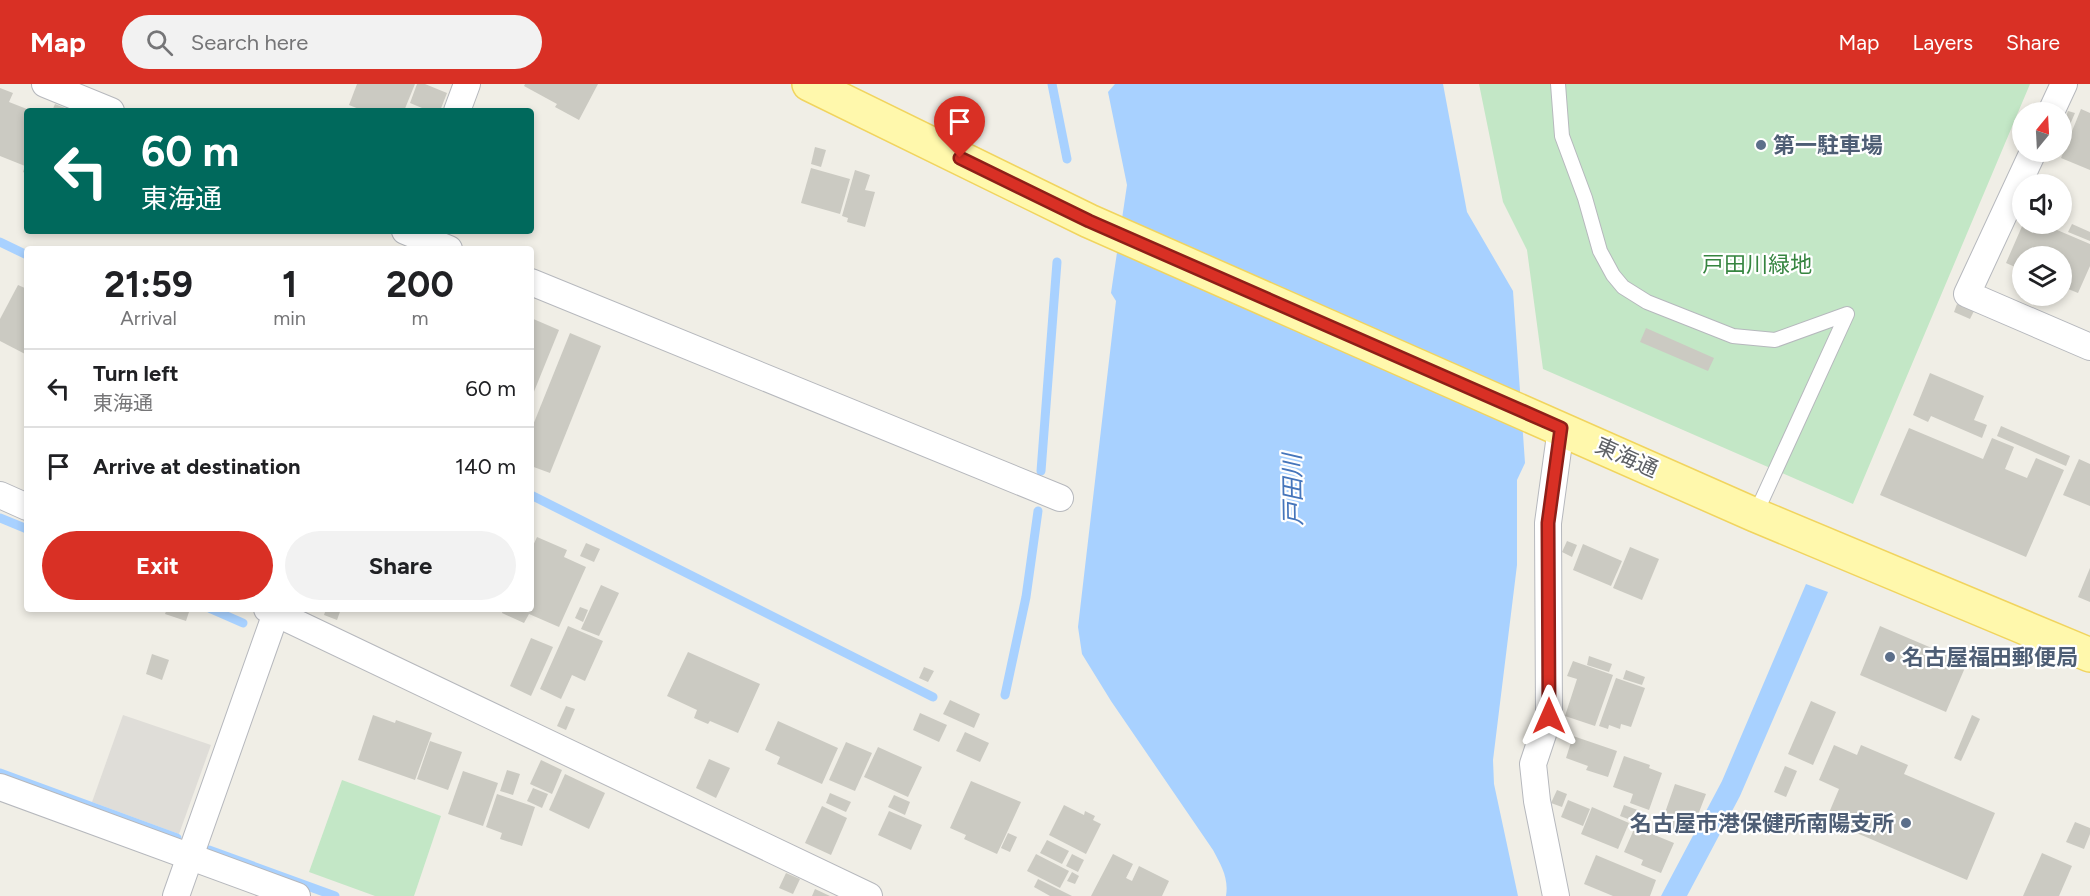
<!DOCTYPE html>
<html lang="en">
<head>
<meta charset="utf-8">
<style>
	body { margin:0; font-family:Figtree,"Noto Sans JP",sans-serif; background:#f2f2f2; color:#202124; height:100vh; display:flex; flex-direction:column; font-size:22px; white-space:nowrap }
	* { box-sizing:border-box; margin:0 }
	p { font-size:20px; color:#757577 }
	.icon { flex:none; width:33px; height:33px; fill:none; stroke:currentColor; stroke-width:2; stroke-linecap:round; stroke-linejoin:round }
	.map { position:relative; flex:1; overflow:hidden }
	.side { position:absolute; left:24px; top:162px; width:510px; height:366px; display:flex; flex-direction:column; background:#fff; border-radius:6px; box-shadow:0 3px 9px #0003 }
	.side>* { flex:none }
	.banner { position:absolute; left:24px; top:24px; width:510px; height:126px; border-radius:6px; box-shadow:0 3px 9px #0003; background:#00695c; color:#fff; overflow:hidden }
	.needle { width:39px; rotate:18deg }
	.buttons { position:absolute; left:2012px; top:18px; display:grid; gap:12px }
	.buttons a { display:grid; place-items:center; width:60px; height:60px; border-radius:50%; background:#fff; box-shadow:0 3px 9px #0003; font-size:30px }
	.pin { position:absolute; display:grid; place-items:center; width:51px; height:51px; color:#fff; margin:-62px -26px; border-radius:50% 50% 50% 0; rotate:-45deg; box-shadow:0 0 6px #0007 }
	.pin .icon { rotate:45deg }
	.me { position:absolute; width:66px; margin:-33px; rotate:0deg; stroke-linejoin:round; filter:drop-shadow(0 0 4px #0008) }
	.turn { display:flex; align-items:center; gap:21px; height:126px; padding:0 18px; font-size:27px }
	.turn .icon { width:78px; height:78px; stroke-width:2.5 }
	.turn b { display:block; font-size:42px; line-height:51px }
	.eta { display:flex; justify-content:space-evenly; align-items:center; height:102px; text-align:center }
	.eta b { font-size:36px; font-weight:700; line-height:42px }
	.action { display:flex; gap:12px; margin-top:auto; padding:12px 18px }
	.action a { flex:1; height:69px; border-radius:36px; background:#d93025; color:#fff; font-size:24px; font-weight:700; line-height:69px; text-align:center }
	.action a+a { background:#f2f2f2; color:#202124 }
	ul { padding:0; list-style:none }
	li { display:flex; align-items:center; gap:18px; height:78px; padding:0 18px; border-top:2px solid #e0e0e0 }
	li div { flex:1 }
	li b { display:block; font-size:22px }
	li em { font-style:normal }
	header { display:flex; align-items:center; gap:36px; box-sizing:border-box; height:84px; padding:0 30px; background:#d93025; color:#fff }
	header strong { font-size:28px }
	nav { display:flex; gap:33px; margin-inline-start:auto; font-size:21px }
	.search { width:420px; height:54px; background:#f2f2f2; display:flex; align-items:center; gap:15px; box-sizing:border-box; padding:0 21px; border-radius:33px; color:#757577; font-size:22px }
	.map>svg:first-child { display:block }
</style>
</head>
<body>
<header>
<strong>Map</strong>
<div class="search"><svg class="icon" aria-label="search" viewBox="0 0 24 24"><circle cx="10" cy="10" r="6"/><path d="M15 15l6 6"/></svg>Search here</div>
<nav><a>Map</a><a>Layers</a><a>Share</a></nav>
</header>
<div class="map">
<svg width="2090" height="812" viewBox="0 0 2090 812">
	<rect width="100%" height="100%" fill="#f0eee6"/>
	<path fill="#dfddd8" d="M 123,631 L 211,661 L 179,750 L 92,718 Z"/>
	<g fill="#c3e7c6">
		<path d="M 1479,0 L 2030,0 L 1853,420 L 1543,285 L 1527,166 L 1503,118 Z"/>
		<path d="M 342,696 L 441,732 L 414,812 L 375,812 L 309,788 Z"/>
	</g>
	<g fill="#a8d1ff">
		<path d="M 1115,0 L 1443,0 L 1467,128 L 1513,207 L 1525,379 L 1517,396 L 1517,481 L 1493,676 L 1494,700 L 1518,812 L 1226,812 C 1229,794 1221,781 1213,766 L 1111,617 L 1082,570 L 1078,543 L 1116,217 L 1111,209 L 1127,101 L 1108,8 Z"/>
		<path d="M 1806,500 L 1828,508 L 1740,712 L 1687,812 L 1661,812 L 1722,697 Z"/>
	</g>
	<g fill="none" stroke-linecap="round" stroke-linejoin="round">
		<g stroke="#a8d1ff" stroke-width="9">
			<path d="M 1052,0 L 1067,75"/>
			<path d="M 0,158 L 27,171"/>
			<path d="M 1041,387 L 1057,178"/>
			<path d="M 531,411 L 933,613"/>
			<path d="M 0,434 L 27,445"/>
			<path d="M 211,525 L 243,539"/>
			<path d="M 1005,611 L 1026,513 L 1038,427"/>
			<path d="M 0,689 L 177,754"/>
			<path d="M 209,766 L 335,812"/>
		</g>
	</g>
	<g fill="#cbcac2">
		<path d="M 357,0 L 415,0 L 404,27 L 364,27 L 349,21 Z"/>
		<path d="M 417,0 L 425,0 L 447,9 L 440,27 L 421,27 L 422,24 L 410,19 Z"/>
		<path d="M 525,0 L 598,0 L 579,36 L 555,23 L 557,20 L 524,2 Z"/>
		<path d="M 0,4 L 13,9 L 9,18 L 32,27 L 27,27 L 27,90 L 23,88 L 25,82 L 0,72 Z"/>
		<path d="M 55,20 L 73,27 L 52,27 Z"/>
		<path d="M 2081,25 L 2090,29 L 2090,86 L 2061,74 Z"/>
		<path d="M 2068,27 L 2075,29 L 2061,61 L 2061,44 Z"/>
		<path d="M 815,63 L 826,66 L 821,83 L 811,80 Z"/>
		<path d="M 811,84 L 850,95 L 840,130 L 801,119 Z"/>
		<path d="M 855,86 L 870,91 L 865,106 L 875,108 L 865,143 L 847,138 L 848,134 L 842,132 Z"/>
		<path d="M 2023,140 L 2043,140 L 2090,160 L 2090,182 L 2078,209 L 2061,202 L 2061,172 L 2022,172 L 2022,186 L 2006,179 Z"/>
		<path d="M 2072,140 L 2090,148 L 2090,157 L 2068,148 Z"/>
		<path d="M 18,201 L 27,205 L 27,271 L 0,257 L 0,235 Z"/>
		<path d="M 1957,220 L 1974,227 L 1970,235 L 1954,228 Z"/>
		<path d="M 531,234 L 559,246 L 531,315 Z"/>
		<path d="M 1646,244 L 1714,274 L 1708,287 L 1640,258 Z"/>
		<path d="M 570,249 L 601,262 L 550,389 L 531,382 L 531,346 Z"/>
		<path d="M 1930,289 L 1984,312 L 1974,336 L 1987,341 L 1982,354 L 1931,332 L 1928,338 L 1913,331 Z"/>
		<path d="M 2001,342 L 2070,372 L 2066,382 L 1997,352 Z"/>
		<path d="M 1909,344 L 1983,375 L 1992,354 L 2014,363 L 2005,385 L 2027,394 L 2036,374 L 2064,386 L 2026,473 L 1880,411 Z"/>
		<path d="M 2079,375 L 2090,380 L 2090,422 L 2063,411 Z"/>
		<path d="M 537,453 L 567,466 L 564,473 L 586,483 L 559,543 L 529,530 L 524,539 L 502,529 L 503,525 L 531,525 L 531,466 Z"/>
		<path d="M 1567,457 L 1577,461 L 1572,473 L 1562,468 Z"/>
		<path d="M 586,459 L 600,465 L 594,478 L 580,472 Z"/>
		<path d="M 1583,460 L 1622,477 L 1611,502 L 1573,486 Z"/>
		<path d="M 1630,463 L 1659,475 L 1642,516 L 1613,504 Z"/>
		<path d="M 2090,484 L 2090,518 L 2078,513 Z"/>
		<path d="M 601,501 L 619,509 L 599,552 L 581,545 Z"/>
		<path d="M 580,523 L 588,526 L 583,538 L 575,534 Z"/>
		<path d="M 167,525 L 190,525 L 186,537 L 165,530 Z"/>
		<path d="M 326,525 L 341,525 L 337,536 L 324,531 Z"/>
		<path d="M 568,542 L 603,557 L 585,597 L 572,591 L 561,615 L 540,605 Z"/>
		<path d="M 1880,542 L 1967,579 L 1946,628 L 1860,591 Z"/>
		<path d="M 531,554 L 553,563 L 531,612 L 510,602 Z"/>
		<path d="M 688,568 L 760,600 L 738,649 L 710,637 L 708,640 L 694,634 L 697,626 L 667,612 Z"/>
		<path d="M 152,570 L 169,576 L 162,596 L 146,590 Z"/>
		<path d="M 1589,572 L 1612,580 L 1609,588 L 1587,581 Z"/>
		<path d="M 1573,577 L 1613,591 L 1595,642 L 1565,632 L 1577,595 L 1567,592 Z"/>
		<path d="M 924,583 L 934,587 L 928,598 L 919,594 Z"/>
		<path d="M 1626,586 L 1645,593 L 1642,601 L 1623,595 Z"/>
		<path d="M 1616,594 L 1645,604 L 1631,643 L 1621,640 L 1620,645 L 1609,641 L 1608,645 L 1599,642 Z"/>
		<path d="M 950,616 L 980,630 L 974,644 L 943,630 Z"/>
		<path d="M 1811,617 L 1836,628 L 1813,681 L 1788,670 Z"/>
		<path d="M 566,622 L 575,625 L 566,646 L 557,642 Z"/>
		<path d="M 920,629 L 947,641 L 939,658 L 913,646 Z"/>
		<path d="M 373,631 L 395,639 L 396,636 L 432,649 L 415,696 L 358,676 Z"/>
		<path d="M 1972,631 L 1980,635 L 1961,677 L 1954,674 Z"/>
		<path d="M 778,637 L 838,664 L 822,700 L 777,680 L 780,673 L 765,666 Z"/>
		<path d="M 965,648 L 989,659 L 980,678 L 956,667 Z"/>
		<path d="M 1573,652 L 1617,667 L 1608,693 L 1586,686 L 1588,682 L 1566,674 Z"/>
		<path d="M 430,657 L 462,668 L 448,706 L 417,695 Z"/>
		<path d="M 846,658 L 872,669 L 855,707 L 829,696 Z"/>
		<path d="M 1834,661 L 1857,671 L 1861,661 L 1908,681 L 1904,690 L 1995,729 L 1967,796 L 1826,736 L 1839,705 L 1819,696 Z"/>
		<path d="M 878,663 L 922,683 L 908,713 L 864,693 Z"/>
		<path d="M 1624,672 L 1650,681 L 1649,684 L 1662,689 L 1649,726 L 1630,719 L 1633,710 L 1613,703 Z"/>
		<path d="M 709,675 L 730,684 L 716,714 L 696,704 Z"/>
		<path d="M 541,676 L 562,686 L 552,710 L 530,700 Z"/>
		<path d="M 1785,682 L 1797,687 L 1786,713 L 1774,708 Z"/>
		<path d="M 507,686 L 520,690 L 513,711 L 500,707 Z"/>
		<path d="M 463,687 L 498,699 L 483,742 L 448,730 Z"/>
		<path d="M 565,690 L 605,709 L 589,745 L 549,726 Z"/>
		<path d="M 971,697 L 1021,718 L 997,770 L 964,755 L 966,751 L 950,744 Z"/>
		<path d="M 1675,700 L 1706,710 L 1696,736 L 1690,734 L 1684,751 L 1660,743 Z"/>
		<path d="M 533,704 L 548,710 L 542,724 L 527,717 Z"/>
		<path d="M 1557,706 L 1567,710 L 1562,723 L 1551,719 Z"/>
		<path d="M 830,709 L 851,718 L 846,728 L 826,719 Z"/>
		<path d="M 497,710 L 535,723 L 522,762 L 500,755 L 502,749 L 486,743 Z"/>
		<path d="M 894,711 L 910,718 L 905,731 L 888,723 Z"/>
		<path d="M 1568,716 L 1590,725 L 1583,742 L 1561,733 Z"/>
		<path d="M 1064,721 L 1084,731 L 1085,727 L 1095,732 L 1093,736 L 1101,740 L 1086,770 L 1049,751 Z"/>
		<path d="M 1624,721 L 1643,728 L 1639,739 L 1620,732 Z"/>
		<path d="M 822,722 L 847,734 L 831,771 L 805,759 Z"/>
		<path d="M 1592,723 L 1629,739 L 1618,765 L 1581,750 Z"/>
		<path d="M 889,727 L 922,741 L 911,766 L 878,751 Z"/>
		<path d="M 2075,738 L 2090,744 L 2090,750 L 2084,765 L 2066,758 Z"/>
		<path d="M 1635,743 L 1674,759 L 1661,789 L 1641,781 L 1643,776 L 1624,768 Z"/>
		<path d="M 1008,749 L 1017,753 L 1010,768 L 1001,764 Z"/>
		<path d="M 1047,756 L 1069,767 L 1062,780 L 1040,769 Z"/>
		<path d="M 2042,769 L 2072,782 L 2059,812 L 2023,812 Z"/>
		<path d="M 1036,770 L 1069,787 L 1060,804 L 1027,787 Z"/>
		<path d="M 1072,770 L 1084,776 L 1078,788 L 1066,782 Z"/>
		<path d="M 1113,770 L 1133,780 L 1126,794 L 1132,797 L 1139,782 L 1169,797 L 1162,812 L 1091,812 Z"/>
		<path d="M 1596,771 L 1656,796 L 1650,812 L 1613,812 L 1584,800 Z"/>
		<path d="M 1072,788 L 1079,792 L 1075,800 L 1067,797 Z"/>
		<path d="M 786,789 L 800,795 L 793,810 L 779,804 Z"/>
		<path d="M 1038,795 L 1072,812 L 1050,812 L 1034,803 Z"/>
		<path d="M 815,805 L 830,812 L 812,812 Z"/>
	</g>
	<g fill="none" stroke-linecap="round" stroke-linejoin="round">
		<g stroke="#b6b8bd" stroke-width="16">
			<path id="service" d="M 1558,0 L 1562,52 L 1585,114 L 1600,167 L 1613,191 L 1623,203 L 1647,218 L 1733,252 L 1775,256 L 1847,230 L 1755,431"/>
		</g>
		<g stroke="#b6b8bd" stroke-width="28">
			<g id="minor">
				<path d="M 45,0 L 111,27"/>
				<path d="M 457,27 L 467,0"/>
				<path d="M 2051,28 L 2064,0"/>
				<path d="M 2033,68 L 1967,210 L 2090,263"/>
				<path d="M 405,147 L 449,165"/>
				<path d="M 531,198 L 1060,414"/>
				<path d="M 0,411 L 27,423"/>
				<path d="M 267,525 L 869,812"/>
				<path d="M 0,703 L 297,812"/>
				<path d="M 176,812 L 276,529"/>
				<path d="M 1556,812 L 1537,717 L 1533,680 L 1549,632 L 1548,439 L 1561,344"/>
			</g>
		</g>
		<g stroke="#f1d45e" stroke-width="36">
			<path id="primary" d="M 809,0 L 1089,137 L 1755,431 L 2090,571"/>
		</g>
		<use href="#service" stroke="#fff" stroke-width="14"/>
		<use href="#minor" stroke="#fff" stroke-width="26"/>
		<use href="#primary" stroke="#fff8ac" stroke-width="33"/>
	</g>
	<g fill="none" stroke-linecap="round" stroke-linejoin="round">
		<g stroke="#8d1f18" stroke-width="15">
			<path id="route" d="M 960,74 L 1089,137 L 1561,344 L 1548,439 L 1549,632"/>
		</g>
		<use href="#route" stroke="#d93025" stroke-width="10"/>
	</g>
	<g fill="#5c6f8a" stroke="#fff" stroke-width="2">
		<circle cx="1761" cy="61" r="6"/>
		<circle cx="1890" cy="573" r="6"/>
		<circle cx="1906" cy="739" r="6"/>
	</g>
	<g text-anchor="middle" stroke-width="4.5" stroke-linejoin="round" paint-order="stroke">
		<g font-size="22" font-weight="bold" fill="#4e5e75" stroke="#fff" text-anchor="start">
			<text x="1773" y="69">第一駐車場</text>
			<text x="1902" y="581">名古屋福田郵便局</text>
			<text x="1894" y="747" text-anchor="end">名古屋市港保健所南陽支所</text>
		</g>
		<g font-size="22" fill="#368540" stroke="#fff">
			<text x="1757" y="188">戸田川緑地</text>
		</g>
		<g font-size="22" fill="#5e6166" stroke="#fff">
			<text transform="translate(1627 373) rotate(24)" y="8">東海通</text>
		</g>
		<g font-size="24" font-style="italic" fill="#4575bb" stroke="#fff">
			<text transform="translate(1293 406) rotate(-91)" y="8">戸田川</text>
		</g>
	</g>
</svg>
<div class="buttons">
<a><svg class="needle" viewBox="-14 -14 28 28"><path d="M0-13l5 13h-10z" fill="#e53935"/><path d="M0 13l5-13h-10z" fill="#757577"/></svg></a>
<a><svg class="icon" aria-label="sound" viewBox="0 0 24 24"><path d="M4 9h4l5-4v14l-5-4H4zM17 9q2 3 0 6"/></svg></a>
<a><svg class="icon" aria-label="layers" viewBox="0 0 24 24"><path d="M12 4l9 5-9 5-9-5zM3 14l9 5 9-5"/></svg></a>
</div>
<div class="pin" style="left:960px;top:74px;background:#d93025"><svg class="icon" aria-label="arrive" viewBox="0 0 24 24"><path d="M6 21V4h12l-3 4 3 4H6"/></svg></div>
<svg class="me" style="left:1549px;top:632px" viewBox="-20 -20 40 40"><path d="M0-17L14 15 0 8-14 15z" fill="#d93025" stroke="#fff" stroke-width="4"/></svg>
<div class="banner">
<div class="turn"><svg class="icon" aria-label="left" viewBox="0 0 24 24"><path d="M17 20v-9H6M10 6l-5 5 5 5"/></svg><div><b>60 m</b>東海通</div></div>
</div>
<section class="side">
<div class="eta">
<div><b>21:59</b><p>Arrival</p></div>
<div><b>1</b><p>min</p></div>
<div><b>200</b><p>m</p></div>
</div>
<ul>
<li><svg class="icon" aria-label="left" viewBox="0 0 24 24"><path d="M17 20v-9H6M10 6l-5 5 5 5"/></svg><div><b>Turn left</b><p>東海通</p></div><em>60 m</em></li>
<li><svg class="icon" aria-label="arrive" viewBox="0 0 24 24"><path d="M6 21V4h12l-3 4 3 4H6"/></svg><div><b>Arrive at destination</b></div><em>140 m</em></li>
</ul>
<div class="action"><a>Exit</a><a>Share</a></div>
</section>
</div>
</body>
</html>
